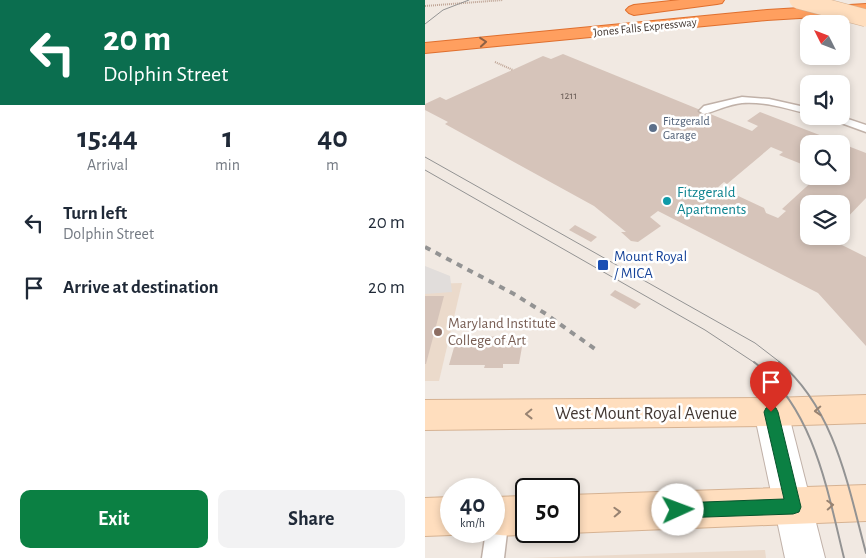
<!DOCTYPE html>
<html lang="en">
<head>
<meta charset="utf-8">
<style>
	body { margin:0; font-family:"Alegreya Sans",sans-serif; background:#f2f2f3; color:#1f2937; height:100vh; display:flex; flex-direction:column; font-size:19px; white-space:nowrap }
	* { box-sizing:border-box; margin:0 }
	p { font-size:16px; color:#747a83 }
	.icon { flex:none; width:28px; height:28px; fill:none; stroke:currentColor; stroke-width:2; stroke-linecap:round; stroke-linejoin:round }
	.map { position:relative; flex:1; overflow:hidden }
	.sheet { display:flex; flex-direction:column; background:#fff; width:425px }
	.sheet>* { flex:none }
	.hud { background:#0b6e4f; color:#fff; overflow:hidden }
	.needle { width:32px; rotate:312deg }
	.buttons { position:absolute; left:375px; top:15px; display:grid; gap:10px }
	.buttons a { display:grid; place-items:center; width:50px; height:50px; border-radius:10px; background:#fff; box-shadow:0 2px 8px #0003; font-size:25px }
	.speed { position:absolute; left:15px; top:478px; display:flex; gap:10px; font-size:25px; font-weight:700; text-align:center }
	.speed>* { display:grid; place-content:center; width:65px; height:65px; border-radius:50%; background:#fff; box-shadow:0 2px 8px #0003; line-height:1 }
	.speed small { font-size:12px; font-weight:400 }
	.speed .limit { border:2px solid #111; border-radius:8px; background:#fff; color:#111 }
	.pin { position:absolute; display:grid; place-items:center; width:42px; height:42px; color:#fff; margin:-51px -21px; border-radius:50% 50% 50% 0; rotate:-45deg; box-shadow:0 0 5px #0007 }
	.pin .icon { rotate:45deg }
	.me { position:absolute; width:55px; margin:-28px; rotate:88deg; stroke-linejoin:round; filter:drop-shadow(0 0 4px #0008) }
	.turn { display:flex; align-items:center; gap:18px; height:105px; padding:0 20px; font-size:22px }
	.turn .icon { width:65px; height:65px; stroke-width:2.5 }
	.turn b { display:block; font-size:35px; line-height:42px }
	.eta { display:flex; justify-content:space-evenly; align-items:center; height:85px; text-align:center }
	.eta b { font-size:30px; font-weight:600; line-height:35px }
	.cta { display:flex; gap:10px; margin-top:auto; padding:10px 20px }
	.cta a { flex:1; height:58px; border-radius:10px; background:#0b8043; color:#fff; font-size:20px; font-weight:600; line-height:58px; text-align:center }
	.cta a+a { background:#f2f2f3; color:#1f2937 }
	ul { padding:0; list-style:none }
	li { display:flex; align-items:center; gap:15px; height:65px; padding:0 20px }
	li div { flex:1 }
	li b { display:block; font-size:19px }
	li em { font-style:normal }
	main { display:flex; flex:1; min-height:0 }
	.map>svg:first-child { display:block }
</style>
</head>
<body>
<main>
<section class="sheet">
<div class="hud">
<div class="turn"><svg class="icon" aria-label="left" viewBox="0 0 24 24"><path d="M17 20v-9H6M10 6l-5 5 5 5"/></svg><div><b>20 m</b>Dolphin Street</div></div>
</div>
<div class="eta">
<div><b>15:44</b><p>Arrival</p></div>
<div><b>1</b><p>min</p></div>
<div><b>40</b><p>m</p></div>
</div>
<ul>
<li><svg class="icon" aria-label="left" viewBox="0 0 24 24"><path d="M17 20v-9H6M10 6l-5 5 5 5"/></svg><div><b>Turn left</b><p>Dolphin Street</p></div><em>20 m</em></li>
<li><svg class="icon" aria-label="arrive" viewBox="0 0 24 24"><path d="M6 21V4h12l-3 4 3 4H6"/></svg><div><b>Arrive at destination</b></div><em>20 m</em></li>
</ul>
<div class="cta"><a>Exit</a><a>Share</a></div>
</section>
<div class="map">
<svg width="441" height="558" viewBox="0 0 441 558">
	<rect width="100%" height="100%" fill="#f1e9e2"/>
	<g fill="#ebdacb">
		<path d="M 37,283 L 14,381 L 0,381 L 0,284 Z"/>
		<path d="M 340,550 L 341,558 L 102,558 Z"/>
	</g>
	<path fill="#e1dddb" d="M 0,266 L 25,276 L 27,292 L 0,294 Z"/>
	<g fill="#d6c4ba" fill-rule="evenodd">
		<path d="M 138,54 L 327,131 L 333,126 L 322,121 L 335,112 L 441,153 L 441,198 L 416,224 L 416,204 L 384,204 L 384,236 L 397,236 L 395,238 L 408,245 L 415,244 L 441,257 L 441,346 L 393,293 L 233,211 L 225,217 L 236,226 L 213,242 L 206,241 L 196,232 L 201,232 L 169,206 L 20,124 L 23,122 L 0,110 L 0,104 L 15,97 L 21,100 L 118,56 L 126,59 ZM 384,144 L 416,144 L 416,176 L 393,176 L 357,209 L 361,211 L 353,218 L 341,213 L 339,208 L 309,194 L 302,194 L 291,189 L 299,182 L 302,184 L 346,147 L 358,152 L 354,155 L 384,167 Z"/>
		<path d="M 150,225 L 172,237 L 166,242 L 144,230 Z"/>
		<path d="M 190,290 L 216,304 L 210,309 L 185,295 Z"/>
		<path d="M 0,296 L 19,296 L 1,364 L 0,364 Z"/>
		<path d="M 95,336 L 98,341 L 94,364 L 78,364 L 78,368 L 59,368 L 60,365 L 24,365 L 32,337 Z"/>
	</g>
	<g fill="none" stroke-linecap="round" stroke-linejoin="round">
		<g stroke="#c0b1a8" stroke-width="3">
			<g id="service">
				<path d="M 317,97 L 344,99 L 384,108 L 384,114 C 363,109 339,101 317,103 C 304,104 291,111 279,114 L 274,111 L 279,106 Z"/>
				<path d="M 397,116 L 414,116 L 441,125 L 441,132 Z"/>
				<path d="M 74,506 L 81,509 L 84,516 L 79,558 L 57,558 L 61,531 L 69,531 L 69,508 Z"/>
			</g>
		</g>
		<g stroke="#c0b1a8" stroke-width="2">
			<path id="minor" d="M 346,398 L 358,402 L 363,412 L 400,558 L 360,558 L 329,412 L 334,402 Z"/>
		</g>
		<g stroke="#d6b292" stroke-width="2">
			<g id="secondary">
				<path d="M 441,395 L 441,423 L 346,426 L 0,430 L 0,400 L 346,398 Z"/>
				<path d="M 441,485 L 441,521 L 144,533 L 140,531 L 144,531 L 144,495 Z"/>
				<path d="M 101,496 L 101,531 L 107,531 C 94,537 73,537 60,531 L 69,531 L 69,497 Z"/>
				<path d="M 26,497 L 26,531 L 35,531 L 26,535 L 0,536 L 0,498 Z"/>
			</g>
		</g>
		<g stroke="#df6f2e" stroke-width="2">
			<g id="motorway">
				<path d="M 255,0 L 299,0 L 297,3 L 292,4 L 209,15 L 204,13 L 201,10 L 204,7 L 209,5 Z"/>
				<path d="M 441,4 L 441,14 L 342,20 L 0,53 L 0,43 L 342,10 Z"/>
			</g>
		</g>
		<g stroke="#bfa596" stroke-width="2" stroke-dasharray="1 1" stroke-linecap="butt">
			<path d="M 0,6 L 78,0"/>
			<path d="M 70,62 L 88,70"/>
		</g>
		<use href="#service" fill="#fff" fill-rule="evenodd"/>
		<use href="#minor" fill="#fff" fill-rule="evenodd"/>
		<use href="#secondary" fill="#ffdebe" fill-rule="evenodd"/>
		<use href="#motorway" fill="#ff9f5f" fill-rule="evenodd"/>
		<g stroke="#939393" stroke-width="1">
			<path d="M 0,24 L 18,10 L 44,0"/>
			<path d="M 0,157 L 330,343 L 356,363"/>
			<path d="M 0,170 L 280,330 L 330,363"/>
		</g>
		<g stroke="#939393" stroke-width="2">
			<path d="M 329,362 C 389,408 402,489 419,558"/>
			<path d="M 354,362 C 410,409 423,486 441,553"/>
		</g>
		<path stroke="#939393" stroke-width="4" stroke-dasharray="6 6" stroke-linecap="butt" d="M 0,247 L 89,294 L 121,314 L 174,352"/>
		<g stroke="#d6b292" stroke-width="18" stroke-linecap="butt">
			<path id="secondary-bridge" d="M 373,0 L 441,18"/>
		</g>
		<use href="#secondary-bridge" stroke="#ffdebe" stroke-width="17"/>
	</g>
	<defs><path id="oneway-chevron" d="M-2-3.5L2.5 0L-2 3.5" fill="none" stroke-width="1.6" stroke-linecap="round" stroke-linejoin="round" transform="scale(1.25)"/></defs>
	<use stroke="#8e6145" href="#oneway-chevron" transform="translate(58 42) rotate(-5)"/>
	<g stroke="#988372">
		<use href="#oneway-chevron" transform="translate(393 411) rotate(178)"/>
		<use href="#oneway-chevron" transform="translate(104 414) rotate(179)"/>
		<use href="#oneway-chevron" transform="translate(405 505) rotate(-3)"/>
		<use href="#oneway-chevron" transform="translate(192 512) rotate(-2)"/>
	</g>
	<path fill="#0b8043" stroke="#07532c" d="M 346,406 L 351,408 L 353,412 L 376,507 L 374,512 L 368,514 L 253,518 L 248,516 L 245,510 L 248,505 L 253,503 L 359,499 L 339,412 L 341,408 Z"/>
	<circle fill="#5c6f8a" stroke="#fff" stroke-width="2" cx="228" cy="128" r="5"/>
	<circle fill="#0f9aa8" stroke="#fff" stroke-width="2" cx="242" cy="201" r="5"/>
	<rect fill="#1a4fb4" stroke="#fff" stroke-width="2" x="172" y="259" width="12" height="12" rx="2.5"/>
	<circle fill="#8d6e63" stroke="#fff" stroke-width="2" cx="13" cy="332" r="5"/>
	<g text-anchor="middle" stroke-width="5" stroke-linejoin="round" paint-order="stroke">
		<g font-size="11" fill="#685b55">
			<text x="144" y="99">1211</text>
		</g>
		<g font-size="12" fill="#433833" stroke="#fff">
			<text transform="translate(220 27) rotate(-6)" y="4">Jones Falls Expressway</text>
		</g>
		<g font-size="12" fill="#4e5e75" stroke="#fff" text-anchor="start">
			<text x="238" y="125">Fitzgerald<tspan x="238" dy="14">Garage</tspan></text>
		</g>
		<g font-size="15" fill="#0d838f" stroke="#fff" text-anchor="start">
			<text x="252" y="197">Fitzgerald<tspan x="252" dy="17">Apartments</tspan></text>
		</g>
		<g font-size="15" fill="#164399" stroke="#fff" text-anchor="start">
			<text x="189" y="261">Mount Royal<tspan x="189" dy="17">/ MICA</tspan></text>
		</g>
		<g font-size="15" fill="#785e54" stroke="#fff" text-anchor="start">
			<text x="23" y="328">Maryland Institute<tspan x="23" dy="17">College of Art</tspan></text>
		</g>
		<g font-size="18" fill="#433833" stroke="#fff">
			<text x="221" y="419">West Mount Royal Avenue</text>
		</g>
	</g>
</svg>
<div class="buttons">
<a><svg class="needle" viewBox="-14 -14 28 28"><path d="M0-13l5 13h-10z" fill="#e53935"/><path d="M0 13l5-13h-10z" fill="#747a83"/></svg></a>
<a><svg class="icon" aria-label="sound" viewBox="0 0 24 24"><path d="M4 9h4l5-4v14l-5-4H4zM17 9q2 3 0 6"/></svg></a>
<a><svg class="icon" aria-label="search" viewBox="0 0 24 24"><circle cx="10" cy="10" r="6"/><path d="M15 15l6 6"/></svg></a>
<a><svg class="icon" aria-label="layers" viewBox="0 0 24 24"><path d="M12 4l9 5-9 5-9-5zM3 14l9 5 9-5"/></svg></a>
</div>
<div class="speed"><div>40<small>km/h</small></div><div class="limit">50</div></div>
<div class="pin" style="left:346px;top:412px;background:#d93025"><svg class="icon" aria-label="arrive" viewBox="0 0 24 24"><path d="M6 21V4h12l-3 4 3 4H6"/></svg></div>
<svg class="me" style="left:253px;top:510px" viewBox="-20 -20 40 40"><circle r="19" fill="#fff"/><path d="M0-13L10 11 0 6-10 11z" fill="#0b8043"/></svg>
</div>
</main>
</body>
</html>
